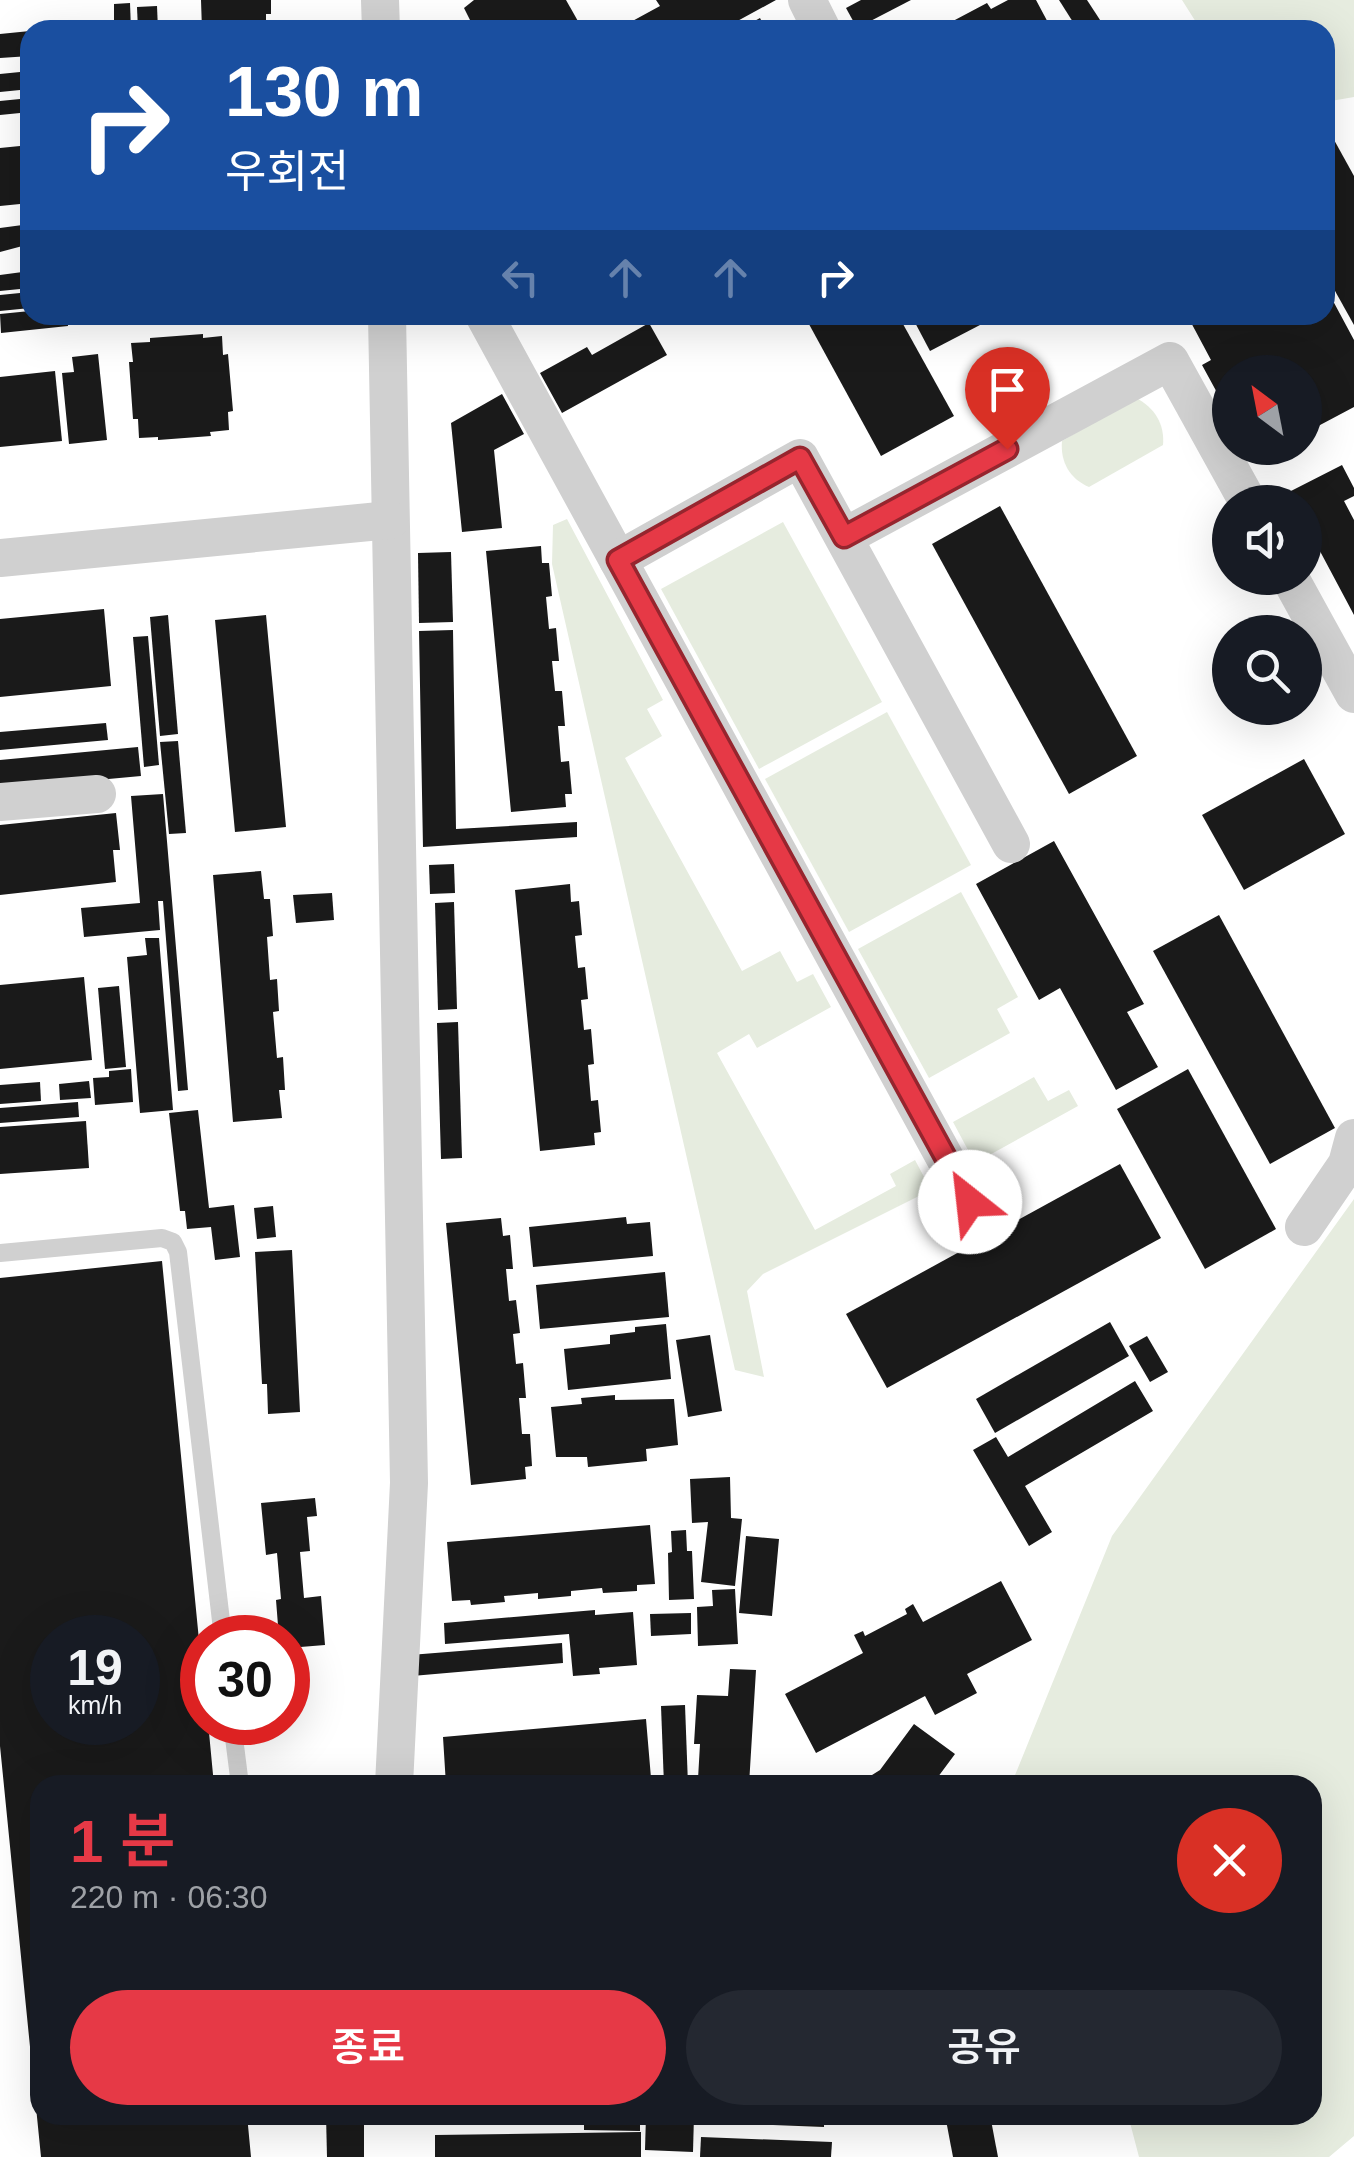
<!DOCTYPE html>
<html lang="ko">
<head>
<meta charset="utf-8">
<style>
	body { margin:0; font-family:Arial,"Noto Sans KR",sans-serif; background:#242831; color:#f1f3f6; height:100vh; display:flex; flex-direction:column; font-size:38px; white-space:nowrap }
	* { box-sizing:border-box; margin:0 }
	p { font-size:32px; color:#9ea1a6 }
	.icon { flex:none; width:55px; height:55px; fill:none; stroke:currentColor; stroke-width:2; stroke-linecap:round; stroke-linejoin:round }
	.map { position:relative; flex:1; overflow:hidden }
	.panel { position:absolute; left:30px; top:1775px; width:1292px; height:350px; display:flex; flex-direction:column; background:#171b24; border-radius:30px; box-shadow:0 10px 40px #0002 }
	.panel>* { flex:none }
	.guide { position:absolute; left:20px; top:20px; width:1315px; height:305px; border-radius:30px; box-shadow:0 10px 40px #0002; background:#1a4fa0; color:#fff; overflow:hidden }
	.needle { width:65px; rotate:328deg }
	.controls { position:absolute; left:1212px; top:355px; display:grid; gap:20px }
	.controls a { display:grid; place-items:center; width:110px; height:110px; border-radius:50%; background:#171b24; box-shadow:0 10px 40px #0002; font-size:50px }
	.speed { position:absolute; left:30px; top:1615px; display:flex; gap:20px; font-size:50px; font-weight:700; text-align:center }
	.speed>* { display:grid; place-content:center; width:130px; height:130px; border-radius:50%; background:#171b24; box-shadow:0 10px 40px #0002; line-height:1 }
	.speed small { font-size:25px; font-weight:400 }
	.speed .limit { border:15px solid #d22; background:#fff; color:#111 }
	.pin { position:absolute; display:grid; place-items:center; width:85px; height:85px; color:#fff; margin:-102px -42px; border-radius:50% 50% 50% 0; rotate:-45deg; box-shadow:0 0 10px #0007 }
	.pin .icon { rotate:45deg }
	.me { position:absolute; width:110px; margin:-55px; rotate:331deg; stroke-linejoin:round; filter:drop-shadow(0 0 8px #0008) }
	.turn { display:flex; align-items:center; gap:35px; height:210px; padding:0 40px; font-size:45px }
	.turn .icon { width:130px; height:130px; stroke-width:2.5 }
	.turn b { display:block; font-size:70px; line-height:85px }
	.lanes { display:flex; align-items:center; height:95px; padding:0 40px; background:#0003; justify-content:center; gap:50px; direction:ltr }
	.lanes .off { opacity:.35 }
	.round { display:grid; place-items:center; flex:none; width:105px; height:105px; border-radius:52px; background:#242831 }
	.head { display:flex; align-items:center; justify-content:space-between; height:170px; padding:0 40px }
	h1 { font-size:60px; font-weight:600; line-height:75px; color:#e63946 }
	.cta { display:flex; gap:20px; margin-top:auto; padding:20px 40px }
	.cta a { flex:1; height:115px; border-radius:60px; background:#e63946; color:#fff; font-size:40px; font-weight:600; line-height:115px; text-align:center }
	.cta a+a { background:#242831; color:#f1f3f6 }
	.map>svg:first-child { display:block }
</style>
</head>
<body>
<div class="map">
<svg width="1354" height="2157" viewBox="0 0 1354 2157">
	<rect width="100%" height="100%" fill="#fff"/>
	<g fill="#e6ecdf">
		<path d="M 1182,0 L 1354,0 L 1354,97 L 1325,102 L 1325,30 L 1201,30 Z"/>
		<path d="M 1136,398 C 1154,407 1165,424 1163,445 L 1089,487 C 1070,479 1060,462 1062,441 Z"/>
		<path d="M 567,519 L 663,700 L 647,709 L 662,736 L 625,758 L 742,971 L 780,951 L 797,982 L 813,974 L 831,1007 L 757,1048 L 749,1034 L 717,1053 L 815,1230 L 896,1186 L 890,1174 L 915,1160 L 931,1190 L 763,1274 L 747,1291 L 764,1377 L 735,1370 L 552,564 L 553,525 Z"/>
		<path d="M 783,522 L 882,702 L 759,769 L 661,589 Z"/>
		<path d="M 887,712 L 971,865 L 849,932 L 765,779 Z"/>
		<path d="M 961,892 L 1018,997 L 997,1009 L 1010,1033 L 929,1078 L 858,949 Z"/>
		<path d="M 1034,1077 L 1048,1101 L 1069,1090 L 1078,1106 L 975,1163 L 953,1122 Z"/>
		<path d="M 1354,1199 L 1354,2136 L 1329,2157 L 1139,2157 L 1128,2115 L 1312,2115 L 1312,1785 L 1011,1785 L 1112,1536 Z"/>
	</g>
	<g fill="#1a1a1a" fill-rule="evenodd">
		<path d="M 201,0 L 271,0 L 271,14 L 266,14 L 266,30 L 202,30 Z"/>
		<path d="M 474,0 L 566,0 L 583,30 L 475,30 L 464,8 Z"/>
		<path d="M 656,0 L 776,0 L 721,30 L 616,30 L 660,6 Z"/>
		<path d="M 861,0 L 911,0 L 857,28 L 846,8 Z"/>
		<path d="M 1008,0 L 1036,0 L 1052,30 L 936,30 L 987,3 L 991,9 Z"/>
		<path d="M 1059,0 L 1087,0 L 1102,23 L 1091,30 L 1078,30 Z"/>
		<path d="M 130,3 L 131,30 L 114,30 L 114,4 Z"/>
		<path d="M 157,6 L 158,30 L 138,30 L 137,7 Z"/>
		<path d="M 760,18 L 766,30 L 738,30 Z"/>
		<path d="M 30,31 L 30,56 L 0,58 L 0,34 Z"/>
		<path d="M 30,71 L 30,89 L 0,92 L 0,74 Z"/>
		<path d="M 30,98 L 30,112 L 0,115 L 0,101 Z"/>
		<path d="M 1333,138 L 1354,176 L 1354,325 L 1325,273 L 1325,142 Z"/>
		<path d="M 30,145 L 30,203 L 0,206 L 0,148 Z"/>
		<path d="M 30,224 L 30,244 L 0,252 L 0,228 Z"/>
		<path d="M 30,271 L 30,288 L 0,291 L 0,275 Z"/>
		<path d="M 1325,286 L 1354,340 L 1354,407 L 1305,433 L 1305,372 L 1230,372 L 1230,407 L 1226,409 L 1202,365 L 1211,360 L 1187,315 L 1325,315 Z"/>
		<path d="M 30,292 L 30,308 L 0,311 L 0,295 Z"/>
		<path d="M 30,311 L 30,315 L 67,315 L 68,326 L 1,333 L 0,314 Z"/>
		<path d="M 804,315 L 898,315 L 954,416 L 881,456 Z"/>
		<path d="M 911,315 L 974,315 L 980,325 L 930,351 Z"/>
		<path d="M 649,323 L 667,355 L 562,413 L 540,373 L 587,347 L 592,355 Z"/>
		<path d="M 203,334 L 203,338 L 222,336 L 223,355 L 228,354 L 233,411 L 228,412 L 229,430 L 210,432 L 211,436 L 158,440 L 158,437 L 139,438 L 138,419 L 133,419 L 129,362 L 133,362 L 131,343 L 150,342 L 150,338 Z"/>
		<path d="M 98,354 L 107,440 L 69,444 L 62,373 L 74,372 L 72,357 Z"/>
		<path d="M 55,371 L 62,441 L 0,447 L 0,377 Z"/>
		<path d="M 502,394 L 524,434 L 494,450 L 502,528 L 462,532 L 451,423 Z"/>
		<path d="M 1342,465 L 1354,488 L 1354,496 L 1344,501 L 1354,520 L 1354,615 L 1305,523 L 1305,502 L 1294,502 L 1289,492 Z"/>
		<path d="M 1000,506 L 1137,756 L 1069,794 L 932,544 Z"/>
		<path d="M 541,546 L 542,563 L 549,563 L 552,596 L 546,597 L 549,629 L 556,628 L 559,661 L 552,661 L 555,691 L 562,691 L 565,726 L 558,726 L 561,762 L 569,761 L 572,794 L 565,794 L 566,807 L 511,812 L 486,551 Z"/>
		<path d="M 451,552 L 453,622 L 419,623 L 418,553 Z"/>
		<path d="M 104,609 L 111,686 L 0,697 L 0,619 Z"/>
		<path d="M 168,615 L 178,734 L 160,736 L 150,617 Z"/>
		<path d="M 266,615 L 286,827 L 235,832 L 215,620 Z"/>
		<path d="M 453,630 L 456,829 L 577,822 L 577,837 L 423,847 L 419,631 Z"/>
		<path d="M 148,636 L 159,765 L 144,767 L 133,637 Z"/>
		<path d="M 106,723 L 108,740 L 0,750 L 0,732 Z"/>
		<path d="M 178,741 L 186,833 L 169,834 L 160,742 Z"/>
		<path d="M 138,747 L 141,776 L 0,789 L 0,760 Z"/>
		<path d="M 1304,759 L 1345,834 L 1244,890 L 1202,815 Z"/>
		<path d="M 163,794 L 188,1090 L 178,1091 L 163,901 L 158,901 L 160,930 L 84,937 L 81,908 L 140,903 L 131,796 Z"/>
		<path d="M 116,813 L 120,850 L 113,850 L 116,882 L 0,895 L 0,825 Z"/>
		<path d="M 1054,841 L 1144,1004 L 1127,1012 L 1158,1067 L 1116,1090 L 1060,988 L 1039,1000 L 976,884 Z"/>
		<path d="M 454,864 L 455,893 L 430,894 L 429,865 Z"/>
		<path d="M 261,871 L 264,899 L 270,899 L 273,936 L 267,937 L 270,980 L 277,979 L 279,1011 L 273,1012 L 277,1058 L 283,1057 L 285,1090 L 279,1090 L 282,1118 L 233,1122 L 213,875 Z"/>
		<path d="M 570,884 L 571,902 L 579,901 L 582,935 L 575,936 L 578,968 L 585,967 L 588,999 L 581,1000 L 584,1030 L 591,1029 L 594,1064 L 588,1065 L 591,1101 L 598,1100 L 601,1132 L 594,1133 L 595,1145 L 540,1151 L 515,890 Z"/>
		<path d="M 332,893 L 334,920 L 296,923 L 293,895 Z"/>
		<path d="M 454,902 L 457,1009 L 438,1010 L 435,903 Z"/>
		<path d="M 1219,915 L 1335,1128 L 1270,1164 L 1153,951 Z"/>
		<path d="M 145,938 L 159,938 L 173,1110 L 140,1113 L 127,957 L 147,955 Z"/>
		<path d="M 84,977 L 92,1060 L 0,1069 L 0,985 Z"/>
		<path d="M 119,986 L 126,1067 L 105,1069 L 98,988 Z"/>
		<path d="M 458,1022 L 462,1158 L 441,1159 L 437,1023 Z"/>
		<path d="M 131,1069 L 133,1102 L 95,1105 L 93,1078 L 109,1077 L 109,1071 Z"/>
		<path d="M 1188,1069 L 1276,1229 L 1205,1269 L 1117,1109 Z"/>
		<path d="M 89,1081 L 91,1098 L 60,1100 L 59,1084 Z"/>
		<path d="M 40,1082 L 41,1101 L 0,1104 L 0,1085 Z"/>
		<path d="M 78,1102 L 79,1117 L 0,1123 L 0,1108 Z"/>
		<path d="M 198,1110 L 209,1208 L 234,1205 L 240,1257 L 215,1260 L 211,1227 L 187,1229 L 185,1211 L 180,1211 L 169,1113 Z"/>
		<path d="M 86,1121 L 89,1168 L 0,1174 L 0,1127 Z"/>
		<path d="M 1120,1164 L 1161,1238 L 887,1388 L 846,1314 Z"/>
		<path d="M 273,1206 L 276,1237 L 257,1239 L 254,1208 Z"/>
		<path d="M 626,1217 L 627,1224 L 650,1222 L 653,1256 L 533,1267 L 529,1227 Z"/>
		<path d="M 501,1218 L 503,1236 L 510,1235 L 513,1269 L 506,1269 L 509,1301 L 516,1300 L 520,1333 L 513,1334 L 516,1364 L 523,1363 L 526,1398 L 519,1398 L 522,1434 L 530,1434 L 532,1466 L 525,1467 L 526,1479 L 471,1485 L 446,1223 Z"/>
		<path d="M 292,1250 L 300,1412 L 268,1414 L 267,1384 L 262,1384 L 255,1252 Z"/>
		<path d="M 162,1261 L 202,1671 L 202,1722 L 208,1722 L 214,1785 L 40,1785 L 40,2115 L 247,2115 L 251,2157 L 41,2157 L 0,1746 L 0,1278 ZM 52,1638 L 138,1638 L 138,1722 L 52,1722 Z"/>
		<path d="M 665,1272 L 669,1317 L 540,1329 L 536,1285 Z"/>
		<path d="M 1110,1322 L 1129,1356 L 995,1433 L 976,1399 Z"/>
		<path d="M 666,1324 L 671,1379 L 568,1390 L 564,1349 L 610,1344 L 610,1335 L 635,1332 L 635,1327 Z"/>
		<path d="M 710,1335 L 722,1411 L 688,1417 L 676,1340 Z"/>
		<path d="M 1147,1336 L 1168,1372 L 1150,1382 L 1129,1346 Z"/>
		<path d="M 1135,1381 L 1153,1411 L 1025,1486 L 1052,1532 L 1029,1546 L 973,1450 L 996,1437 L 1008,1457 Z"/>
		<path d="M 615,1395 L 615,1400 L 674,1399 L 678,1445 L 646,1449 L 647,1461 L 588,1467 L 587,1457 L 556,1457 L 551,1407 L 582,1404 L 581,1398 Z"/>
		<path d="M 730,1477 L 731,1518 L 742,1519 L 735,1586 L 701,1582 L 708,1522 L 692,1523 L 690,1479 Z"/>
		<path d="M 315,1498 L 317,1516 L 307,1517 L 310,1551 L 300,1552 L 304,1598 L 321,1596 L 325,1645 L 288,1648 L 288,1638 L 279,1638 L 276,1600 L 281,1599 L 277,1553 L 266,1555 L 261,1503 Z"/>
		<path d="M 650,1525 L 655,1584 L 637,1585 L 637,1591 L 603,1593 L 602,1588 L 571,1591 L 571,1596 L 538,1599 L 538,1593 L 504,1596 L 505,1602 L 471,1605 L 470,1600 L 452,1601 L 447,1542 Z"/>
		<path d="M 686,1530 L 687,1551 L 692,1551 L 694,1599 L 669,1600 L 668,1553 L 672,1552 L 671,1531 Z"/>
		<path d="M 746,1536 L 779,1539 L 772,1616 L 739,1613 Z"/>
		<path d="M 1001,1581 L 1032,1640 L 967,1674 L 977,1693 L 935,1715 L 925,1696 L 816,1753 L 785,1694 L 863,1653 L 854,1635 L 863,1631 L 865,1636 L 907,1614 L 905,1609 L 913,1604 L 923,1622 Z"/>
		<path d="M 735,1589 L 738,1644 L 698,1646 L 697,1607 L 713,1606 L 712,1590 Z"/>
		<path d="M 595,1610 L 595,1615 L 633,1612 L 637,1665 L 599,1668 L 600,1674 L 573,1676 L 569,1634 L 445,1644 L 444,1623 Z"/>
		<path d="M 691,1613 L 691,1634 L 651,1636 L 650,1614 Z"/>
		<path d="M 562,1643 L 563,1663 L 412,1676 L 410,1655 Z"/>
		<path d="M 730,1669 L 756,1670 L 749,1785 L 703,1785 L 704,1779 L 698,1779 L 700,1744 L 694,1744 L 697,1695 L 728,1696 Z"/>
		<path d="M 685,1705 L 688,1785 L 664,1785 L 661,1706 Z"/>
		<path d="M 646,1719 L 651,1778 L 632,1779 L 632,1785 L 598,1785 L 598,1782 L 446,1785 L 443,1737 Z"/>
		<path d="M 914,1724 L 955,1754 L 932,1785 L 856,1785 L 880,1770 Z"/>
		<path d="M 326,2115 L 364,2115 L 364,2157 L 327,2157 Z"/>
		<path d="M 584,2115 L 640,2115 L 640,2131 L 584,2130 Z"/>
		<path d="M 646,2115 L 694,2115 L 693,2152 L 645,2150 Z"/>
		<path d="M 774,2115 L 824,2115 L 824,2127 L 773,2125 Z"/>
		<path d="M 945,2115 L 990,2115 L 998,2157 L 953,2157 Z"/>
		<path d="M 641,2132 L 641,2157 L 435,2157 L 435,2135 Z"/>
		<path d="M 701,2137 L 832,2142 L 831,2157 L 700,2157 Z"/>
	</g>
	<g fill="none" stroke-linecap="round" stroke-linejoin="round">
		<g stroke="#d0d0d0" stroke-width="18">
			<path d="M 0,1253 L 162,1238 L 173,1242 L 178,1252 L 223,1638"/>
			<path d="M 232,1722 L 240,1785"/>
		</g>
		<g stroke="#d0d0d0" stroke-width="38">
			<path d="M 380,0 L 381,30"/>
			<path d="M 807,0 L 822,30"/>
			<path d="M 387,315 L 409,1483 L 394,1785"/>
			<path d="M 484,315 L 969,1202"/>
			<path d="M 844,537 L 1170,361 L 1248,502"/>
			<path d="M 0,558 L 390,520"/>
			<path d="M 618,560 L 800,458 L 1011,844"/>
			<path d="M 1290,578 L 1354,694"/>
			<path d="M 0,802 L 97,794"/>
			<path d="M 1304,1227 L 1347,1164 L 1354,1138"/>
		</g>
	</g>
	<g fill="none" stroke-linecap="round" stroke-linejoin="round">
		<g stroke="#96252e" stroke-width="25">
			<path id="route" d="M 970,1202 L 618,560 L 800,458 L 844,537 L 1007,449"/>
		</g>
		<use href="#route" stroke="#e63946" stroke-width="18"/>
	</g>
</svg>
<div class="controls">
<a><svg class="needle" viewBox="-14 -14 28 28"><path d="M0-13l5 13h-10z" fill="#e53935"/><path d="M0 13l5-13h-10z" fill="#9ea1a6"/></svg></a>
<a><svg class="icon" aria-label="sound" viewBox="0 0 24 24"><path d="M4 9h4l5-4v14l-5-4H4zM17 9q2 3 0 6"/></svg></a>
<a><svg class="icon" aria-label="search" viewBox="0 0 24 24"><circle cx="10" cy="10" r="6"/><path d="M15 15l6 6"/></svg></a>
</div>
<div class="speed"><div>19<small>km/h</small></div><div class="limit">30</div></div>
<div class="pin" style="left:1007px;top:449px;background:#d93025"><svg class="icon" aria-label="arrive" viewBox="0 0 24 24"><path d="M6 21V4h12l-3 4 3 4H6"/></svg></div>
<svg class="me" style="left:970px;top:1202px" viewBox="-20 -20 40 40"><circle r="19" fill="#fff"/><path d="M0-13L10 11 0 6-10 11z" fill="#e63946"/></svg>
<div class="guide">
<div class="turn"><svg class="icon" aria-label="right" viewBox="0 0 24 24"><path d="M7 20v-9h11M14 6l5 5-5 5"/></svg><div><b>130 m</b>우회전</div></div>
<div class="lanes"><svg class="icon off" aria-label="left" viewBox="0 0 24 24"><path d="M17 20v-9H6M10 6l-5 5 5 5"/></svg><svg class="icon off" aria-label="ahead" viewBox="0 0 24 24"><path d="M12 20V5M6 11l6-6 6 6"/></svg><svg class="icon off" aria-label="ahead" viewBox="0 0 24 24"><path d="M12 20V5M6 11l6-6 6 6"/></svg><svg class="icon" aria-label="right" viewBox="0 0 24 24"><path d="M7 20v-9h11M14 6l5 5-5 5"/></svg></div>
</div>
<section class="panel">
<div class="head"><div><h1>1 분</h1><p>220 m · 06:30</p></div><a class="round" style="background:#d93025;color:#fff"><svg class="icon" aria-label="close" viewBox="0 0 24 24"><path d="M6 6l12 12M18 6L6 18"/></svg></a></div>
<div class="cta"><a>종료</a><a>공유</a></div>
</section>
</div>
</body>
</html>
